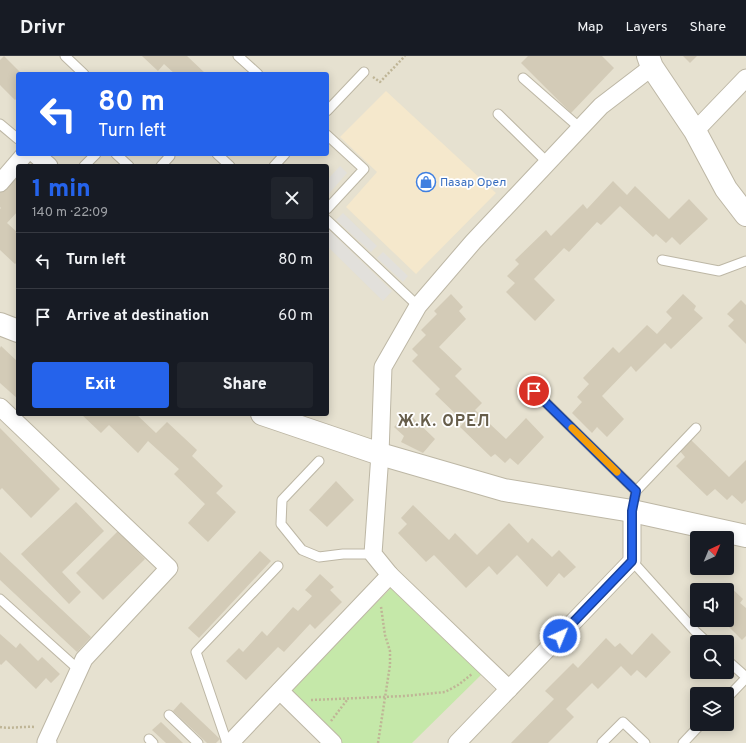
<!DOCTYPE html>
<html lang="en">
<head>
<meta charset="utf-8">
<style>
	body { margin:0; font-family:Overpass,sans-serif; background:#20242c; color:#f1f3f6; height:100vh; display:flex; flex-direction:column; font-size:15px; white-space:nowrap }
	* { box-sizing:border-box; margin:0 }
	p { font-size:13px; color:#9ea1a6 }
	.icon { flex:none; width:22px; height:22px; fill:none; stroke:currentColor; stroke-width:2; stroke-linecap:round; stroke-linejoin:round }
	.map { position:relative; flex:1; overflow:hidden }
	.side { position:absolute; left:16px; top:108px; width:313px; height:252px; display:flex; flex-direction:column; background:#171b24; border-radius:4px; box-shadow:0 2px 10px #0003 }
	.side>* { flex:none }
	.top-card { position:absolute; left:16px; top:16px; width:313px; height:84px; border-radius:4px; box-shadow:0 2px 10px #0003; background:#2563eb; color:#fff; overflow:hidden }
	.needle { width:26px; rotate:44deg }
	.fabs { position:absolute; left:690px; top:475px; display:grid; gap:8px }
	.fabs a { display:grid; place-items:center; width:44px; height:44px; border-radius:4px; background:#171b24; box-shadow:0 2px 10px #0003; font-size:20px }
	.pin { position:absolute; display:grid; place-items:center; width:34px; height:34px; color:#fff; margin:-17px; border:2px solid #fff; border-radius:50%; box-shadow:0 1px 4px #0007 }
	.me { position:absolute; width:44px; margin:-22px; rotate:44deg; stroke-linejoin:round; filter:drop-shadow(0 0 3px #0008) }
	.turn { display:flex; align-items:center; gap:14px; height:84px; padding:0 16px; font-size:18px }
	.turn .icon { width:52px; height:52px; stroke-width:2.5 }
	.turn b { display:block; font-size:28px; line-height:34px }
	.round { display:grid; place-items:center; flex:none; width:42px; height:42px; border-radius:4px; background:#20242c }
	.head { display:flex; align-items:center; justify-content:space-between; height:68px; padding:0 16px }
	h1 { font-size:24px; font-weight:800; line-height:30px; color:#2563eb }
	.primary-button { display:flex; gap:8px; margin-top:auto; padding:8px 16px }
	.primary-button a { flex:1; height:46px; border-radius:4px; background:#2563eb; color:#fff; font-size:16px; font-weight:800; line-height:46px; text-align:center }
	.primary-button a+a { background:#20242c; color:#f1f3f6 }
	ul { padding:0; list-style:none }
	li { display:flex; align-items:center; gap:12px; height:56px; padding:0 16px; border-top:1px solid #363941 }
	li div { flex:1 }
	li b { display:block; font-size:15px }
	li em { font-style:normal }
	header { display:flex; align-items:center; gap:24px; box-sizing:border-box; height:56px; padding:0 20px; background:#171b24; border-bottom:1px solid #363941 }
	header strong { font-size:19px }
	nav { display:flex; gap:22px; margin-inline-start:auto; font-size:14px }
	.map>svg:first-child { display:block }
</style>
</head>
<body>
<header>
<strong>Drivr</strong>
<nav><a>Map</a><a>Layers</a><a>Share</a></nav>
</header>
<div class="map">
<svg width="746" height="687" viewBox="0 0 746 687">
	<rect width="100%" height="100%" fill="#f2eee2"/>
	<path fill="#e6e1d0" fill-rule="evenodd" d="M 0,0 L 746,0 L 746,687 L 0,687 ZM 18,18 L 327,18 L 327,98 L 18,98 ZM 18,110 L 327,110 L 327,358 L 18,358 ZM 697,482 L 727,482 L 727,512 L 697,512 ZM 697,534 L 727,534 L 727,564 L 697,564 ZM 697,586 L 727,586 L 727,616 L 697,616 ZM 697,638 L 727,638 L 727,668 L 697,668 Z"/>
	<path fill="#f5e8cc" d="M 386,35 L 496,137 L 416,218 L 346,151 L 377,116 L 340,81 Z"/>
	<path fill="#c5e8a9" d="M 391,532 L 482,618 L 412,687 L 341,687 L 293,641 L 292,633 Z"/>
	<g fill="#e2e0db">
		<path d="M 340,110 L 347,117 L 327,140 L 327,124 Z"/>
		<path d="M 343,157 L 377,190 L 371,196 L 336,164 Z"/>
		<path d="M 327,172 L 392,235 L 383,245 L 327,190 Z"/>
		<path d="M 383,196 L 408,220 L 403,226 L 377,202 Z"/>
	</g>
	<g fill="#d3cbb7">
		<path d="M 4,0 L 22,18 L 18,18 L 18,41 L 15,44 L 0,29 L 0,4 Z"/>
		<path d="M 142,0 L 187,0 L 206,18 L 175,18 L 164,8 L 158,15 Z"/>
		<path d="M 528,0 L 602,0 L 614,12 L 571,57 L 521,7 Z"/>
		<path d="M 683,0 L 697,0 L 690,7 Z"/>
		<path d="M 14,118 L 18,121 L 18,155 L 7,167 L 18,177 L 18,205 L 15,208 L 0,194 L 0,153 L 1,152 L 0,151 L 0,133 Z"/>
		<path d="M 613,125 L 627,139 L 635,130 L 669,163 L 689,143 L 708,163 L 680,189 L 672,181 L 666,187 L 656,178 L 653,181 L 620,150 L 601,169 L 597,166 L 569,196 L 564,192 L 534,223 L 555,244 L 535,265 L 506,236 L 515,227 L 507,220 L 519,208 L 515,204 L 546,174 L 551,180 L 583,148 L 587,153 Z"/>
		<path d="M 451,238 L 463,251 L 459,255 L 466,263 L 439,291 L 462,313 L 455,320 L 482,347 L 475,354 L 506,383 L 526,362 L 544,381 L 518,409 L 510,402 L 505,407 L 495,398 L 491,401 L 460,371 L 464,366 L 435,338 L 440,333 L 412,305 L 418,299 L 412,293 L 426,279 L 421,274 L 437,258 L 434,255 Z"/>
		<path d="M 683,238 L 696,250 L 694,254 L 703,262 L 671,293 L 665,287 L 636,316 L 631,310 L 602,340 L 624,363 L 607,381 L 597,371 L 592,377 L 572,357 L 582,346 L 577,341 L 589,328 L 583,322 L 613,291 L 619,297 L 647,269 L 657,278 L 672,262 L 666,256 Z"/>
		<path d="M 741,244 L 746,249 L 746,288 L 728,270 L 734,264 L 727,258 Z"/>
		<path d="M 1,290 L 18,306 L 18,343 L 0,327 L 0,292 Z"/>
		<path d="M 408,357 L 435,383 L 423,397 L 401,386 L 404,380 L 394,371 Z"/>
		<path d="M 81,358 L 115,358 L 117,360 L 119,358 L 136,358 L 156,377 L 167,366 L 197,394 L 192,400 L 223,430 L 216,437 L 236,456 L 208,486 L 188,467 L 205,448 L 174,418 L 179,413 L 148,385 L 138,397 L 109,369 L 101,377 Z"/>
		<path d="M 0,372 L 60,433 L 31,462 L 2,432 L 0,434 Z"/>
		<path d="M 691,384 L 729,421 L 746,404 L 746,444 L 742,448 L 732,439 L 727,444 L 715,433 L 707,440 L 676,410 L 685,401 L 680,395 Z"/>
		<path d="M 336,425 L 354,444 L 327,471 L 309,454 Z"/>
		<path d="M 76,446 L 104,475 L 62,516 L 81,536 L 69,548 L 21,498 Z"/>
		<path d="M 413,449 L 449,484 L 455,477 L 477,499 L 509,467 L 528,487 L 532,482 L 552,501 L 559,494 L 576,511 L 564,522 L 559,517 L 547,531 L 517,499 L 497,519 L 489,510 L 466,532 L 434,499 L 426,506 L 398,477 L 407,468 L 401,462 Z"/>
		<path d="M 118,475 L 145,503 L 103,544 L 76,517 Z"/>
		<path d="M 260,495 L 271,505 L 199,582 L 188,572 Z"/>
		<path d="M 0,496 L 91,581 L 77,596 L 0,524 Z"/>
		<path d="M 320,518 L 334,531 L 330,534 L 342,546 L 315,573 L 310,568 L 284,596 L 278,591 L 246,624 L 226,605 L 239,592 L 243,596 L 262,575 L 267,580 L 293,551 L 298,555 L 312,540 L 305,534 Z"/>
		<path d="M 727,528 L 743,543 L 740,547 L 746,552 L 746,580 L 742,584 L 722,564 L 727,564 L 727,534 L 721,534 Z"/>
		<path d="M 652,577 L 671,596 L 646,622 L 637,614 L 631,620 L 621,610 L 598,633 L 592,627 L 566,653 L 574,661 L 548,687 L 511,687 L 554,643 L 545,635 L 573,607 L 578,612 L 606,582 L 615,591 L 620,587 L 632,599 Z"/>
		<path d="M 0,578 L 16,592 L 20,587 L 38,605 L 42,601 L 60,618 L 51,627 L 46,622 L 36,633 L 6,604 L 1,609 L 0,608 Z"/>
		<path d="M 181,646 L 220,683 L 216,687 L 207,687 L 173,655 Z"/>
		<path d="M 161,666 L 183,687 L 166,687 L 152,674 Z"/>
	</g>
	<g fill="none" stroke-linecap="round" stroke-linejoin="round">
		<g stroke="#bdb7a5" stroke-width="11">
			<g id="service">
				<path d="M 65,0 L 84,18"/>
				<path d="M 238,0 L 258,18"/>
				<path d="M 523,22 L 580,72"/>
				<path d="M 327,55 L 364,16"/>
				<path d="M 498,58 L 548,107"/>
				<path d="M 0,68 L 18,83"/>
				<path d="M 327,79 L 364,113 L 327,153"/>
				<path d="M 116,98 L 129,110"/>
				<path d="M 217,98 L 230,110"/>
				<path d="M 84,110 L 96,98"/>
				<path d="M 161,110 L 170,100"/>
				<path d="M 274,110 L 285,98"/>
				<path d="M 327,164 L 418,250"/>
				<path d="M 662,204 L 719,215 L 746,205"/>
				<path d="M 534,335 L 636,435"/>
				<path d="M 319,405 L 282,444 L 281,468 L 302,494 L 319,501 L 343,498 L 373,498"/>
				<path d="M 632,455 L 636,435 L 696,372"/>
				<path d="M 632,505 L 695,575 L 707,586"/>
				<path d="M 0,543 L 79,614"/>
				<path d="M 727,604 L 746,621"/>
				<path d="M 727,642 L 746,622"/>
				<path d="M 169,659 L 198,687"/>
				<path d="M 149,683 L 153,687"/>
				<path d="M 227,687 L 196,596 L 278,510"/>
				<path d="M 602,687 L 623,666 L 645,687"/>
				<path d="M 683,687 L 701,668"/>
			</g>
		</g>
		<g stroke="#bdb7a5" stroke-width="19">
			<g id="minor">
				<path d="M 695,75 L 746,22"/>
				<path d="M 35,98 L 49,110"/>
				<path d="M 0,127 L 25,98"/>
				<path d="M 0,351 L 169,512 L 84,603 L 46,686 L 48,687"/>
				<path d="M 509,633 L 390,519 L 373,498 L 380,398 L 383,311 L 418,250 L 473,186 L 601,50 L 652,11"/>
				<path d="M 280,635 L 333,687"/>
				<path d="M 230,687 L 390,519"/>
				<path d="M 457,687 L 632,505 L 632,455"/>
			</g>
		</g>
		<g stroke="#bdb7a5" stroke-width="24">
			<g id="tertiary">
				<path d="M 648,0 L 652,11 L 695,75 L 726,133 L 746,159"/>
				<path d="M 0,268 L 18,275"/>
				<path d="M 262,358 L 380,398 L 504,434 L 632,455 L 746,480"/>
			</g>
		</g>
		<g stroke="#bfb596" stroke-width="2.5" stroke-dasharray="2 2" stroke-linecap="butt">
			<path d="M 373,21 L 380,26 L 405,0"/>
			<path d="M 311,644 L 405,640 L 445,636 L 458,629 L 472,618"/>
			<path d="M 331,665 L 347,644"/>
			<path d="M 0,671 C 11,673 24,670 35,671"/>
			<path d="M 378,687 L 390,609 L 390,595 L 385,579 L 381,551"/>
		</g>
		<use href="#service" stroke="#fff" stroke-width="9"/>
		<use href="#minor" stroke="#fff" stroke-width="17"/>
		<use href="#tertiary" stroke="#fff" stroke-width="22"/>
	</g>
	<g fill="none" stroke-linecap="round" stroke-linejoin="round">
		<g stroke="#184099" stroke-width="10">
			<path id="route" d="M 534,335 L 636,435 L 632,455 L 632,505 L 560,580"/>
		</g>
		<use href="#route" stroke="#2563eb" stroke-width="7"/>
		<path stroke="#f59e0b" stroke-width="7" d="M 572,372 L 617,416"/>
	</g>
	<defs>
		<g id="shop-ring" transform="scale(1)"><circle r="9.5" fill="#fff" stroke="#3f7fe0" stroke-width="1.5"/><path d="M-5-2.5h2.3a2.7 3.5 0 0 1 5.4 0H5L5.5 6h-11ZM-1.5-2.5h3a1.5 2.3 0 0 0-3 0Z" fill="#3f7fe0"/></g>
	</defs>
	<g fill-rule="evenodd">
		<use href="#shop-ring" x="426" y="126"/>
	</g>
	<g text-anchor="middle" stroke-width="3.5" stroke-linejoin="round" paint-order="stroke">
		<g font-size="12" fill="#366cbe" stroke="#fff" text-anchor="start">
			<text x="440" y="130">Пазар Орел</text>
		</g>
		<g font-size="16" font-weight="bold" letter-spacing="1" fill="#665d4a" stroke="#fff">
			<text x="444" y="370">Ж.К. ОРЕЛ</text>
		</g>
	</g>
</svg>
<div class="fabs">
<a><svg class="needle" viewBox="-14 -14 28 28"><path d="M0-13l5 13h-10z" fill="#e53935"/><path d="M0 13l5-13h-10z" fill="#9ea1a6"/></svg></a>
<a><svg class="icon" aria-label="sound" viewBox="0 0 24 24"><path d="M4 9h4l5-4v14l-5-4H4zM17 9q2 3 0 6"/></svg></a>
<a><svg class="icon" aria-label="search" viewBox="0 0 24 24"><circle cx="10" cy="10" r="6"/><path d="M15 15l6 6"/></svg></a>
<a><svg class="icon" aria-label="layers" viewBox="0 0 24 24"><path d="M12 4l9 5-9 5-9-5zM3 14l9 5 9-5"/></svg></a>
</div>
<div class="pin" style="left:534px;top:335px;background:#d93025"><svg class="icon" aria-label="arrive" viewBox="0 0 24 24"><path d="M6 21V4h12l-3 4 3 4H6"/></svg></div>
<svg class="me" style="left:560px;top:580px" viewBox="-20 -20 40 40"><circle r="17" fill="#2563eb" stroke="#fff" stroke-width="3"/><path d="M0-11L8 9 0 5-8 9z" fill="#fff"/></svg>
<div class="top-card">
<div class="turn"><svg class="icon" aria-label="left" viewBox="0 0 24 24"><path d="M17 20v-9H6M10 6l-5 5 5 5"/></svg><div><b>80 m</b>Turn left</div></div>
</div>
<section class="side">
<div class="head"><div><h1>1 min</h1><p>140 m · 22:09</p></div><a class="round"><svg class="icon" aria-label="close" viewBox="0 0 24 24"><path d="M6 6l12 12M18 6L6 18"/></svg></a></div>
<ul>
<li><svg class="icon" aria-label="left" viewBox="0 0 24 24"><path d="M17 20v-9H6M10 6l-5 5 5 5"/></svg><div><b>Turn left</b></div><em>80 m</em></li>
<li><svg class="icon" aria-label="arrive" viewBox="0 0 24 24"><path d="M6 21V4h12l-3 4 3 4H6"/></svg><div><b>Arrive at destination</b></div><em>60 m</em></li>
</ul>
<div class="primary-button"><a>Exit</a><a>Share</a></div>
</section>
</div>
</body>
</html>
